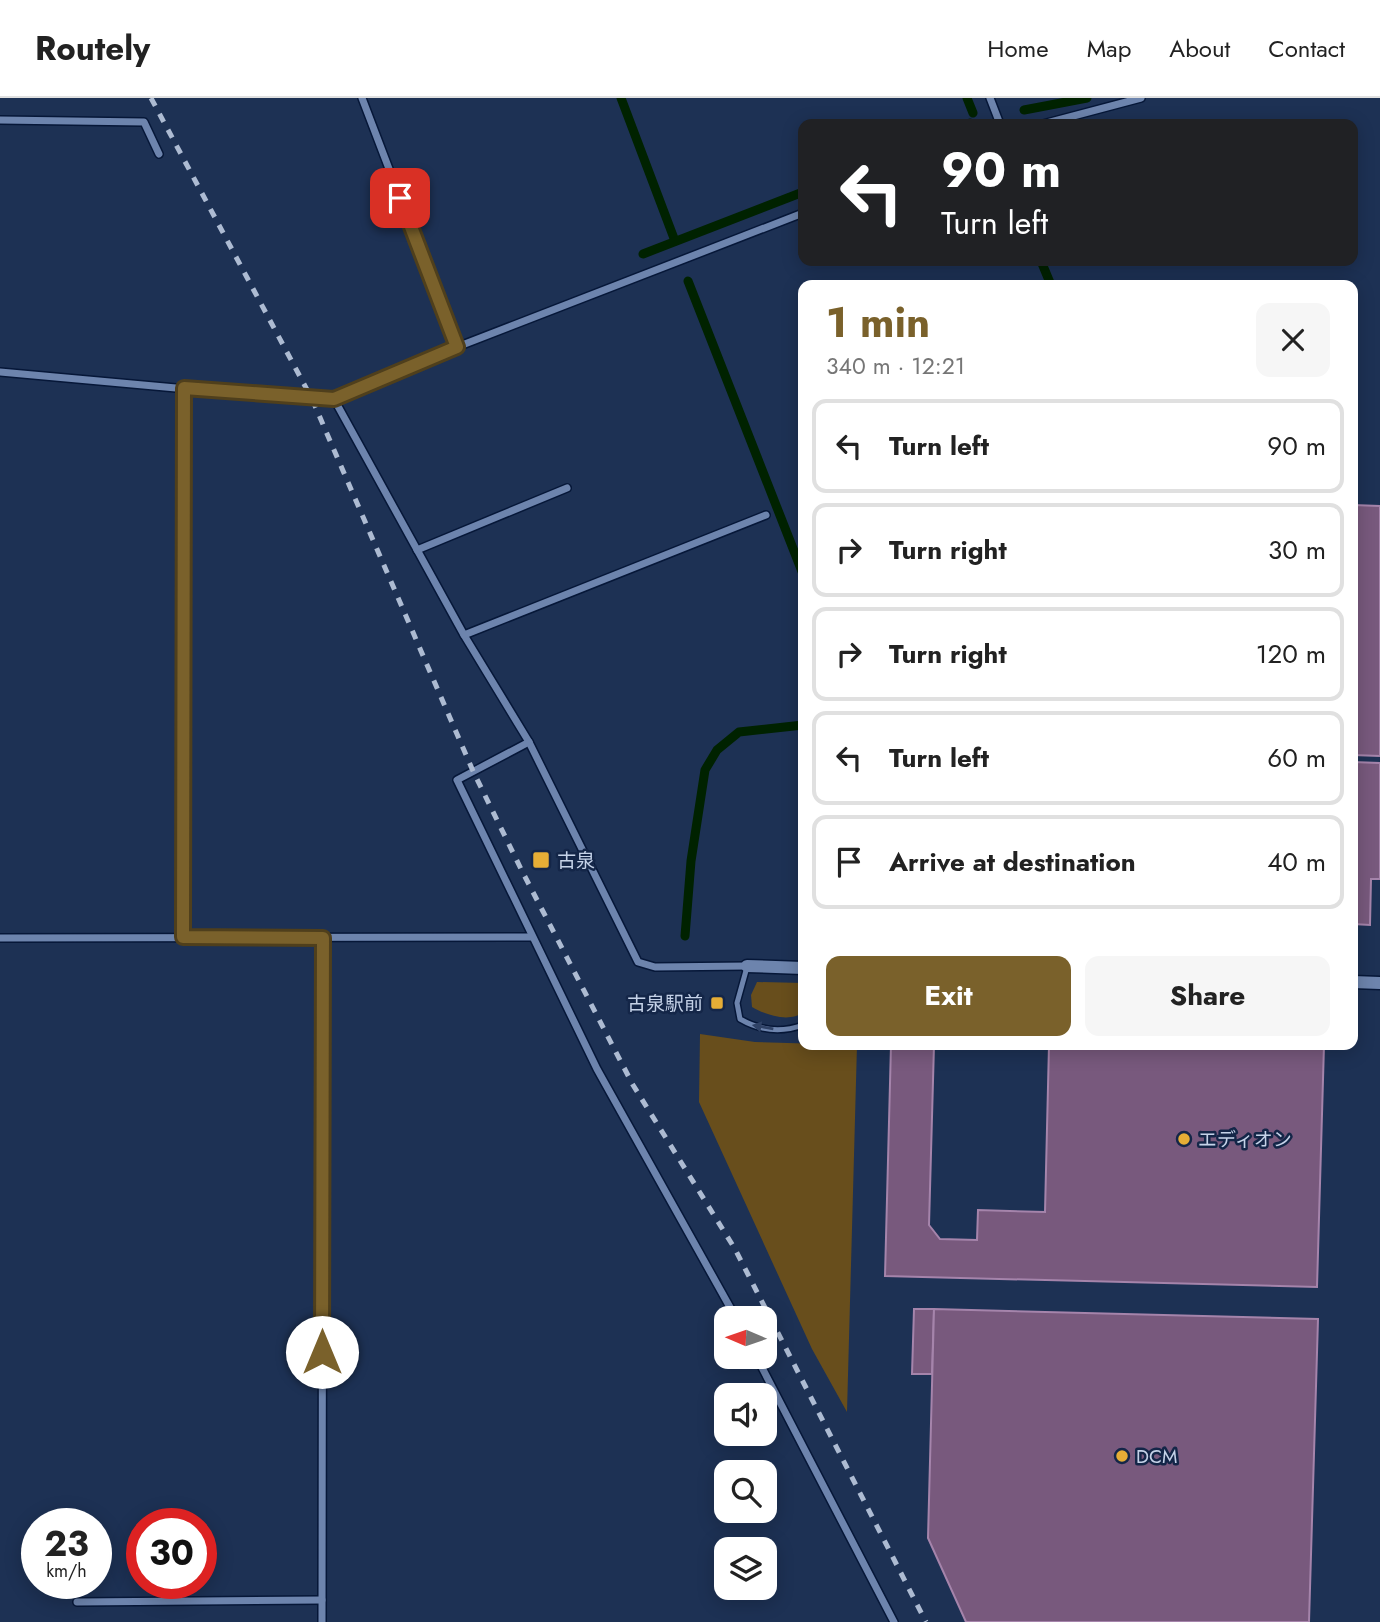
<!DOCTYPE html>
<html lang="en">
<head>
<meta charset="utf-8">
<style>
	body { margin:0; font-family:Jost,"Noto Sans JP",sans-serif; background:#f6f6f6; color:#222; height:100vh; display:flex; flex-direction:column; font-size:26px; white-space:nowrap }
	* { box-sizing:border-box; margin:0 }
	p { font-size:23px; color:#767676 }
	.icon { flex:none; width:38px; height:38px; fill:none; stroke:currentColor; stroke-width:2; stroke-linecap:round; stroke-linejoin:round }
	.map { position:relative; flex:1; overflow:hidden }
	.panel { position:absolute; left:798px; top:182px; width:560px; height:770px; display:flex; flex-direction:column; background:#fff; border-radius:14px; box-shadow:0 4px 18px #0003 }
	.panel>* { flex:none }
	.banner { position:absolute; left:798px; top:21px; width:560px; height:147px; border-radius:14px; box-shadow:0 4px 18px #0003; background:#202124; color:#fff; overflow:hidden }
	.needle { width:46px; rotate:272deg }
	.buttons { position:absolute; left:714px; top:1208px; display:grid; gap:14px }
	.buttons a { display:grid; place-items:center; width:63px; height:63px; border-radius:14px; background:#fff; box-shadow:0 4px 18px #0003; font-size:35px }
	.speed { position:absolute; left:21px; top:1410px; display:flex; gap:14px; font-size:35px; font-weight:700; text-align:center }
	.speed>* { display:grid; place-content:center; width:91px; height:91px; border-radius:50%; background:#fff; box-shadow:0 4px 18px #0003; line-height:1 }
	.speed small { font-size:18px; font-weight:400 }
	.speed .limit { border:10px solid #d22; background:#fff; color:#111 }
	.pin { position:absolute; display:grid; place-items:center; width:60px; height:60px; color:#fff; margin:-30px; border-radius:14px; box-shadow:0 4px 10px #0006 }
	.me { position:absolute; width:77px; margin:-38px; rotate:0deg; stroke-linejoin:round; filter:drop-shadow(0 0 5px #0008) }
	.turn { display:flex; align-items:center; gap:24px; height:147px; padding:0 28px; font-size:32px }
	.turn .icon { width:91px; height:91px; stroke-width:2.5 }
	.turn b { display:block; font-size:49px; line-height:60px }
	.round { display:grid; place-items:center; flex:none; width:74px; height:74px; border-radius:14px; background:#f6f6f6 }
	.summary { display:flex; align-items:center; justify-content:space-between; height:119px; padding:0 28px }
	h1 { font-size:42px; font-weight:700; line-height:52px; color:#7a612b }
	.primary-button { display:flex; gap:14px; margin-top:auto; padding:14px 28px }
	.primary-button a { flex:1; height:80px; border-radius:14px; background:#7a612b; color:#fff; font-size:28px; font-weight:700; line-height:80px; text-align:center }
	.primary-button a+a { background:#f6f6f6; color:#222 }
	ul { padding:0; list-style:none }
	li { display:flex; align-items:center; gap:21px; height:94px; margin:0 14px 10px; padding:0 14px; border:4px solid #e0e0e0; border-radius:14px }
	li div { flex:1 }
	li b { display:block; font-size:26px }
	li em { font-style:normal }
	header { display:flex; align-items:center; gap:42px; box-sizing:border-box; height:98px; padding:0 35px; background:#fff; border-bottom:2px solid #e0e0e0 }
	header strong { font-size:33px }
	nav { display:flex; gap:38px; margin-inline-start:auto; font-size:24px }
	.map>svg:first-child { display:block }
</style>
</head>
<body>
<header>
<strong>Routely</strong>
<nav><a>Home</a><a>Map</a><a>About</a><a>Contact</a></nav>
</header>
<div class="map">
<svg width="1380" height="1524" viewBox="0 0 1380 1524">
	<rect width="100%" height="100%" fill="#1d3154"/>
	<g fill="#684e1c">
		<path d="M 757,884 L 803,885 L 803,914 C 790,925 765,917 752,909 L 751,897 Z"/>
		<path d="M 700,936 L 755,944 L 857,947 L 847,1314 L 812,1251 L 699,1004 Z"/>
	</g>
	<g fill="none" stroke-linecap="round" stroke-linejoin="round">
		<g stroke="#020" stroke-width="9">
			<path d="M 621,0 L 675,143"/>
			<path d="M 967,0 L 973,15"/>
			<path d="M 1024,12 L 1087,0"/>
			<path d="M 968,26 L 970,25"/>
			<path d="M 643,156 L 803,94"/>
			<path d="M 1041,163 L 1051,187"/>
			<path d="M 688,183 L 803,476"/>
			<path d="M 685,838 L 691,763 L 705,672 L 717,652 L 739,634 L 803,627"/>
		</g>
	</g>
	<g fill="#78597d" stroke="#a584ab" stroke-width="2">
		<path d="M 1353,407 L 1380,408 L 1380,658 L 1353,657 Z"/>
		<path d="M 1353,664 L 1380,665 L 1380,781 L 1371,781 L 1370,827 L 1353,826 Z"/>
		<path d="M 891,947 L 934,947 L 929,1127 L 940,1141 L 977,1142 L 978,1112 L 1045,1114 L 1049,947 L 1324,947 L 1317,1189 L 885,1178 Z"/>
		<path d="M 914,1211 L 934,1211 L 932,1276 L 912,1276 Z"/>
		<path d="M 934,1211 L 1318,1221 L 1309,1524 L 966,1524 L 928,1440 Z"/>
	</g>
	<g fill="none" stroke-linecap="round" stroke-linejoin="round">
		<g stroke="#061738" stroke-width="8">
			<path id="service" d="M 747,869 L 737,905 L 740,921 C 759,932 781,935 803,927"/>
		</g>
		<g stroke="#061738" stroke-width="10">
			<g id="minor">
				<path d="M 362,0 L 457,249"/>
				<path d="M 990,0 L 1000,26"/>
				<path d="M 0,22 L 144,24 L 159,56"/>
				<path d="M 1043,26 L 1141,0"/>
				<path d="M 0,274 L 198,292 L 334,301 L 457,249 L 803,115"/>
				<path d="M 334,301 L 464,537 L 529,644 L 638,864 L 655,869 L 747,868"/>
				<path d="M 417,452 L 567,390"/>
				<path d="M 464,537 L 766,417"/>
				<path d="M 529,644 L 457,682 L 597,971 L 736,1220"/>
				<path d="M 182,839 L 184,290"/>
				<path d="M 0,840 L 531,839"/>
				<path d="M 756,1258 L 894,1524"/>
				<path d="M 77,1504 L 322,1502"/>
				<path d="M 322,1524 L 323,840"/>
			</g>
		</g>
		<g stroke="#061738" stroke-width="15">
			<g id="tertiary">
				<path d="M 747,868 L 803,870"/>
				<path d="M 1353,884 L 1380,885"/>
			</g>
		</g>
		<use href="#service" stroke="#6d84ad" stroke-width="5"/>
		<use href="#minor" stroke="#6d84ad" stroke-width="7"/>
		<use href="#tertiary" stroke="#6d84ad" stroke-width="12"/>
		<path stroke="#adbbd2" stroke-width="5" stroke-dasharray="9 9" stroke-linecap="butt" d="M 151,0 L 312,301 L 473,673 L 522,773 L 633,987 L 735,1151 L 926,1524"/>
	</g>
	<defs><path id="oneway-solid" d="M-6-.8H1V-3.2L6.5 0L1 3.2V.8H-6Z" transform="scale(1.75)"/></defs>
	<use fill="#2f4266" href="#oneway-solid" transform="translate(763 929) rotate(-170)"/>
	<g fill="none" stroke-linecap="round" stroke-linejoin="round">
		<g stroke="#4f3f1c" stroke-width="18">
			<path id="route" d="M 322,1254 L 323,840 L 183,839 L 184,290 L 334,301 L 457,249 L 400,100"/>
		</g>
		<use href="#route" stroke="#7a612b" stroke-width="12"/>
	</g>
	<g fill="#e5ad36" stroke="#142648" stroke-width="2.5">
		<rect x="532" y="753" width="18" height="18" rx="3.5"/>
		<rect x="710" y="898" width="14" height="14" rx="3.5"/>
		<circle cx="1184" cy="1041" r="7"/>
		<circle cx="1122" cy="1358" r="7"/>
	</g>
	<g text-anchor="middle" stroke-width="5" stroke-linejoin="round" paint-order="stroke">
		<g font-size="19" fill="#c5d2e8" stroke="#142648" text-anchor="start">
			<text x="557" y="769">古泉</text>
			<text x="703" y="912" text-anchor="end">古泉駅前</text>
			<text x="1198" y="1048">エディオン</text>
			<text x="1136" y="1365">DCM</text>
		</g>
	</g>
</svg>
<div class="buttons">
<a><svg class="needle" viewBox="-14 -14 28 28"><path d="M0-13l5 13h-10z" fill="#e53935"/><path d="M0 13l5-13h-10z" fill="#767676"/></svg></a>
<a><svg class="icon" aria-label="sound" viewBox="0 0 24 24"><path d="M4 9h4l5-4v14l-5-4H4zM17 9q2 3 0 6"/></svg></a>
<a><svg class="icon" aria-label="search" viewBox="0 0 24 24"><circle cx="10" cy="10" r="6"/><path d="M15 15l6 6"/></svg></a>
<a><svg class="icon" aria-label="layers" viewBox="0 0 24 24"><path d="M12 4l9 5-9 5-9-5zM3 14l9 5 9-5"/></svg></a>
</div>
<div class="speed"><div>23<small>km/h</small></div><div class="limit">30</div></div>
<div class="pin" style="left:400px;top:100px;background:#d93025"><svg class="icon" aria-label="arrive" viewBox="0 0 24 24"><path d="M6 21V4h12l-3 4 3 4H6"/></svg></div>
<svg class="me" style="left:322px;top:1254px" viewBox="-20 -20 40 40"><circle r="19" fill="#fff"/><path d="M0-13L10 11 0 6-10 11z" fill="#7a612b"/></svg>
<div class="banner">
<div class="turn"><svg class="icon" aria-label="left" viewBox="0 0 24 24"><path d="M17 20v-9H6M10 6l-5 5 5 5"/></svg><div><b>90 m</b>Turn left</div></div>
</div>
<section class="panel">
<div class="summary"><div><h1>1 min</h1><p>340 m · 12:21</p></div><a class="round"><svg class="icon" aria-label="close" viewBox="0 0 24 24"><path d="M6 6l12 12M18 6L6 18"/></svg></a></div>
<ul>
<li><svg class="icon" aria-label="left" viewBox="0 0 24 24"><path d="M17 20v-9H6M10 6l-5 5 5 5"/></svg><div><b>Turn left</b></div><em>90 m</em></li>
<li><svg class="icon" aria-label="right" viewBox="0 0 24 24"><path d="M7 20v-9h11M14 6l5 5-5 5"/></svg><div><b>Turn right</b></div><em>30 m</em></li>
<li><svg class="icon" aria-label="right" viewBox="0 0 24 24"><path d="M7 20v-9h11M14 6l5 5-5 5"/></svg><div><b>Turn right</b></div><em>120 m</em></li>
<li><svg class="icon" aria-label="left" viewBox="0 0 24 24"><path d="M17 20v-9H6M10 6l-5 5 5 5"/></svg><div><b>Turn left</b></div><em>60 m</em></li>
<li><svg class="icon" aria-label="arrive" viewBox="0 0 24 24"><path d="M6 21V4h12l-3 4 3 4H6"/></svg><div><b>Arrive at destination</b></div><em>40 m</em></li>
</ul>
<div class="primary-button"><a>Exit</a><a>Share</a></div>
</section>
</div>
</body>
</html>
